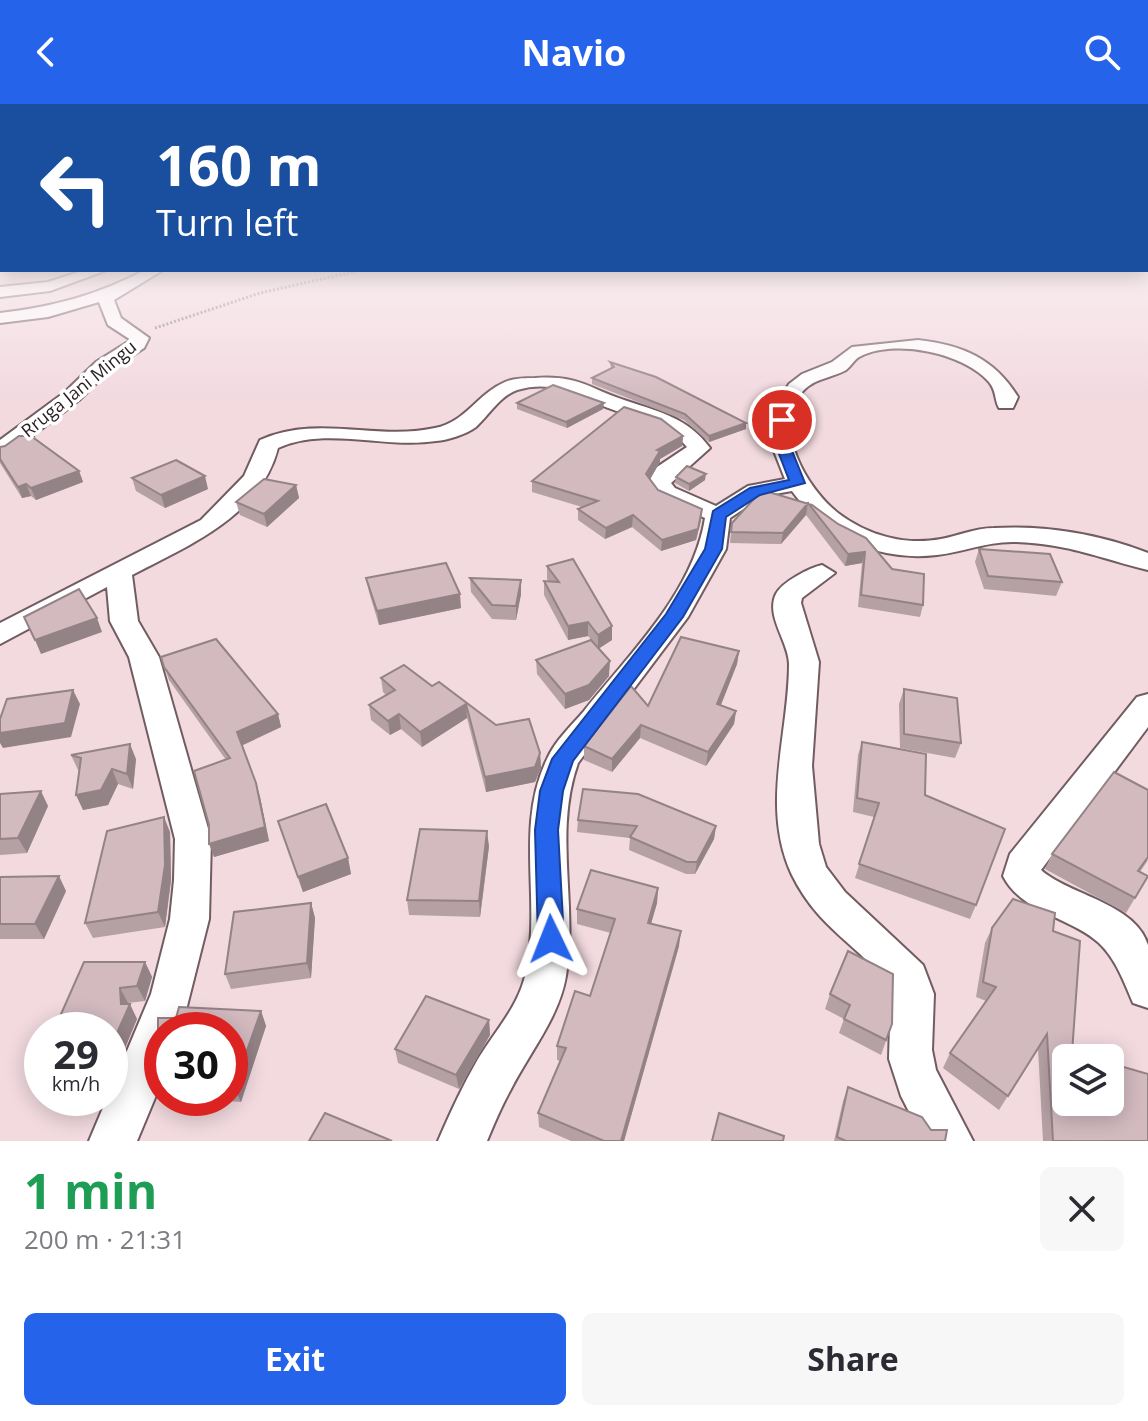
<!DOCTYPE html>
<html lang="en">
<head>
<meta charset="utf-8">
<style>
	body { margin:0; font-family:"Open Sans",sans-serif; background:#f7f7f7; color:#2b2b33; height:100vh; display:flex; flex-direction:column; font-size:30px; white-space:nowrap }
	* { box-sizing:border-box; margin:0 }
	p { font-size:26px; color:#7c7c81 }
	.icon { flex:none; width:44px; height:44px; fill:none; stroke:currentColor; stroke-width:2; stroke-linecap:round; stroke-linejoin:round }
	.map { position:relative; height:1037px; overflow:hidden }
	.side { display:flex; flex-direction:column; background:#fff; flex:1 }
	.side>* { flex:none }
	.hud { position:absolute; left:0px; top:0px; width:1148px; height:168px; box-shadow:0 4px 20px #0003; background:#1a4fa0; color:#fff; overflow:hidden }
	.controls { position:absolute; left:1052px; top:940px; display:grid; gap:16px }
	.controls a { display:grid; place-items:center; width:72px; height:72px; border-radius:12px; background:#fff; box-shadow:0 4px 20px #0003; font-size:40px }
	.speed { position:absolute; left:24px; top:908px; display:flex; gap:16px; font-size:40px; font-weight:700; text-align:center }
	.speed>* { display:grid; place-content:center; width:104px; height:104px; border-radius:50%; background:#fff; box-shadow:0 4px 20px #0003; line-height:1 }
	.speed small { font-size:20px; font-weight:400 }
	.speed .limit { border:12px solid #d22; background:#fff; color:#111 }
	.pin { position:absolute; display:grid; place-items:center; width:68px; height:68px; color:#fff; margin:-34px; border:4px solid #fff; border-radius:50%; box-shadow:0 2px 8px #0007 }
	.me { position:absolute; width:88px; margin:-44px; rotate:358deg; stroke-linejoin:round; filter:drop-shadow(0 0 6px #0008) }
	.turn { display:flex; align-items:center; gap:28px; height:168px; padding:0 24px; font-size:36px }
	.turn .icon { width:104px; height:104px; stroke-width:2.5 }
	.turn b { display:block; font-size:56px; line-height:68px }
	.round { display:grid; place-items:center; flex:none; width:84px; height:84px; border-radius:12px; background:#f7f7f7 }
	.overview { display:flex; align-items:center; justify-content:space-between; height:136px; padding:0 24px }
	h1 { font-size:48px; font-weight:700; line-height:60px; color:#1e9e55 }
	.cta { display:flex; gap:16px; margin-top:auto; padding:16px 24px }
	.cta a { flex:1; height:92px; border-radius:12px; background:#2563eb; color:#fff; font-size:32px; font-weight:700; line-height:92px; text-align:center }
	.cta a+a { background:#f7f7f7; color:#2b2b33 }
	header { display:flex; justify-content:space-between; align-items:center; height:104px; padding:0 24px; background:#2563eb; color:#fff; font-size:36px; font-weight:700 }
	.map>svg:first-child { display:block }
</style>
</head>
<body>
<header><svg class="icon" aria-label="back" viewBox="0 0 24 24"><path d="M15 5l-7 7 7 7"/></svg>Navio<svg class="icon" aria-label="search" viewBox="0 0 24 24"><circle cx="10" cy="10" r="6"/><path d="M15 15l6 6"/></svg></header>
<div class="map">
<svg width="1148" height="1037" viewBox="0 0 1148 1037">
	<rect width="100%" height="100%" fill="#f2dadf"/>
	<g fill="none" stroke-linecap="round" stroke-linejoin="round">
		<g stroke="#715c61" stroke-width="4">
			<g id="minor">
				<path d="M 85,166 L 107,166 L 50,187 L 0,193 L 0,183 L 48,178 Z"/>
				<path d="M 145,166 L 163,166 L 114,196 L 121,214 L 149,234 L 144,244 L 110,266 L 79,296 L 8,351 L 0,352 L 0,336 L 65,288 L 96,258 L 131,236 L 108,221 L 99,198 L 48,213 L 0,219 L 0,209 C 52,203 98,191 145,166 Z"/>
				<path d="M 918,236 C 962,241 994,254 1018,293 L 1013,304 L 999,304 C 994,295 997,288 989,278 C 964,249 894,234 859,253 C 854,256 851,262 846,266 C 832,274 815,274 803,287 C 770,323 808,386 838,409 C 867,431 904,442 941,435 C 958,432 975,424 994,424 C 1045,421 1100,430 1148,449 L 1148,466 C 1099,454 1069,440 1016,438 C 987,437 964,448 937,451 C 880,458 825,433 792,387 L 763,392 L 730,414 L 726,445 L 688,513 L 578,659 C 553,729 578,800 566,872 C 559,914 529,949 510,987 C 501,1003 494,1020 487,1037 L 438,1037 C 450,1009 463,981 478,955 C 493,930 516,905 524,876 C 544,804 513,725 547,655 C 555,637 571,622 584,607 C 630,549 693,489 705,414 L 659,394 L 648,379 L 657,363 L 687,343 C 666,318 640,316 611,305 C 578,293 556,275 517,286 C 500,292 489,311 476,323 C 467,330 448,336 436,337 C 385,345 326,322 278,344 C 260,413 189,441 132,471 L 138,517 L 159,553 L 211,735 L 209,815 L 181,926 L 162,926 L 162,977 L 137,1037 L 89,1037 L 151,890 L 170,815 L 174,776 L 175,735 L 129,553 L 110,517 L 107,483 L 0,540 L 0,519 L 201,416 L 244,372 L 260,336 C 318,310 376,337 435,324 C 466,318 477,290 505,278 C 514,274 525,274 535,274 C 580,271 589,285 627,297 C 660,308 688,314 710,344 L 671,379 L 675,384 L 716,402 L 748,382 L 785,375 L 774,347 L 771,325 L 775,303 L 789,280 L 802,270 L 832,258 L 852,243 Z"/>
				<path d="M 822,461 L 835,469 L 802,494 L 801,499 L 819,558 L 812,662 L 819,740 L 826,763 L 845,788 L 923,861 L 934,890 L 932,946 L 936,966 L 973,1037 L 924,1037 L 901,992 L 889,955 L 891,884 C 859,840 819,826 792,771 C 760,703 789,630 789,560 C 789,538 765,512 776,490 C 782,478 809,464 822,461 Z"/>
				<path d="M 1148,590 L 1148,623 L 1041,766 C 1071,792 1135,799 1148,841 C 1148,859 1148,886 1148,904 L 1133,899 C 1124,878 1116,855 1099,839 C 1070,813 1022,809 1003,772 L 1010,750 L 1137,593 Z"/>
			</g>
		</g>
		<path stroke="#907f82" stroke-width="3" stroke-dasharray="2 2" stroke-linecap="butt" d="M 155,224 L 260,189 L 362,166"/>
		<use href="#minor" fill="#fff" fill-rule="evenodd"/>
	</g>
	<g fill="#b5a0a4">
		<path d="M 610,258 L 746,319 L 746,325 L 709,338 L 684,316 L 592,280 L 592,274 L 611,265 Z"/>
		<path d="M 517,299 L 603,305 L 567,324 L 517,305 Z"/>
		<path d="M 683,332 L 682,342 L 660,355 L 660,358 L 650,374 L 658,386 L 702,405 L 701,416 L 696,436 L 661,447 L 632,423 L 605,435 L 578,416 L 578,405 L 582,403 L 532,388 L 532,377 Z"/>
		<path d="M 0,343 L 79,367 L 83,378 L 36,396 L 31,392 L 22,394 L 0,359 Z"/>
		<path d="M 676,373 L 705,376 L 689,387 L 675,379 Z"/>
		<path d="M 132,374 L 208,385 L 165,404 L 136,387 Z"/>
		<path d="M 296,381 L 299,394 L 267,423 L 240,411 L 236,398 Z"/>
		<path d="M 762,386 L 812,401 L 923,501 L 920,513 L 858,503 L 862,459 L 845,462 L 806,411 L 781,440 L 730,439 L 732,419 Z"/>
		<path d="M 979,445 L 1062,478 L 1056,492 L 984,485 L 975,458 Z"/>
		<path d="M 547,462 L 612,522 L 612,536 L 598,545 L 609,572 L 589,596 L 565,605 L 537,570 L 536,556 L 594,540 L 588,532 L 568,536 L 544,491 L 544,477 L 549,478 L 547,475 Z"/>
		<path d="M 366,474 L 461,504 L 379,521 L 369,488 Z"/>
		<path d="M 470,474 L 521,476 L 521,490 L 516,516 L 492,515 L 471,488 Z"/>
		<path d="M 739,547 L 737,560 L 721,601 L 736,607 L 734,620 L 706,662 L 640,634 L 612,668 L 584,656 L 584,642 Z"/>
		<path d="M 161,553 L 278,610 L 281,623 L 242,641 L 260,693 L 269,737 L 214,753 L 226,656 L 169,576 Z"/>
		<path d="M 381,574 L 432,582 L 540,649 L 541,664 L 535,678 L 486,688 L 467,614 L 422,643 L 401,625 L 390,631 L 371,616 L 369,601 L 386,591 L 383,588 Z"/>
		<path d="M 904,585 L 961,639 L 955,654 L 900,644 L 899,600 Z"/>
		<path d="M 862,638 L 925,691 L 976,801 L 970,815 L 855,774 L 874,713 L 853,708 L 858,651 Z"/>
		<path d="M 71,651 L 136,655 L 133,685 L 118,680 L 108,701 L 83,706 L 80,666 L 78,666 Z"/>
		<path d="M 0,690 L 48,702 L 27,749 L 0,751 Z"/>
		<path d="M 578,716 L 716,722 L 714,735 L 695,770 L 686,770 L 629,746 L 630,734 L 577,728 Z"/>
		<path d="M 278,717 L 348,754 L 351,770 L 303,788 Z"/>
		<path d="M 170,728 L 171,776 L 165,823 L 93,834 L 85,819 Z"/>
		<path d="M 489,742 L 480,813 L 409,811 L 407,796 Z"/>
		<path d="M 1052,750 L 1148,756 L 1140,768 L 1148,772 L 1126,809 L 1045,765 Z"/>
		<path d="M 0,773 L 66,787 L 44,835 L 0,835 Z"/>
		<path d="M 658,784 L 657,799 L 651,819 L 679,842 L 624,1037 L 571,1037 L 539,1023 L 538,1009 L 560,957 L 557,956 L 557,942 L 590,892 L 611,829 L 577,820 L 577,805 Z"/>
		<path d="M 311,799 L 315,814 L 311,874 L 231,885 L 225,870 Z"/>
		<path d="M 992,824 L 1053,827 L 1072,949 L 1148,1037 L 1043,1037 L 1038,944 L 999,1006 L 943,964 L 950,949 L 986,897 L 976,893 L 985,839 Z"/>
		<path d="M 145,858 L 152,873 L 145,897 L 128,899 L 137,915 L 125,944 L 110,944 L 110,926 L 54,926 Z"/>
		<path d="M 830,890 L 892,920 L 881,951 L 839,929 L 844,915 L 825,905 Z"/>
		<path d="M 179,903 L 261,907 L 266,922 L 241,998 L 188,994 L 230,994 L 230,926 L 162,926 L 162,937 L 158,929 L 158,914 L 176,914 Z"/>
		<path d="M 489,916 L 490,931 L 459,985 L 398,959 L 395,945 Z"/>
		<path d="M 162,955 L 162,992 L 161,992 L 153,978 Z"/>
		<path d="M 848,983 L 931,1026 L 945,1037 L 834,1037 L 843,997 Z"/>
	</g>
	<g fill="#938286">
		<path d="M 604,299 L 603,305 L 567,324 L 566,318 Z"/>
		<path d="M 746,319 L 746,325 L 709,338 L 709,332 Z"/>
		<path d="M 683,332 L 682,342 L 660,355 L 660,358 L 646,381 L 646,370 L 657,346 Z"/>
		<path d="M 79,367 L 83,378 L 36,396 L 31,384 Z"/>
		<path d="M 706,370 L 705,376 L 689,387 L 689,380 Z"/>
		<path d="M 205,372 L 208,385 L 165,404 L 161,391 Z"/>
		<path d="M 26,380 L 31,392 L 22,394 L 18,383 Z"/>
		<path d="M 296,381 L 299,394 L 267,423 L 264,410 Z"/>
		<path d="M 808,399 L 806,411 L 781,440 L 783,429 Z"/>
		<path d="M 702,405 L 701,416 L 696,436 L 661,447 L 662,436 Z"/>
		<path d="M 633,411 L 632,423 L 605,435 L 606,424 Z"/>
		<path d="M 865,448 L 862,459 L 845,462 L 848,450 Z"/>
		<path d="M 521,476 L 521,490 L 516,516 L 516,502 Z"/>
		<path d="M 460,490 L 461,504 L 379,521 L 377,507 Z"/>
		<path d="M 97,514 L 102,528 L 41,550 L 35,536 Z"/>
		<path d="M 588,518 L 588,532 L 568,536 L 568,522 Z"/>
		<path d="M 612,522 L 612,536 L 598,545 L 598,531 Z"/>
		<path d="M 739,547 L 737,560 L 716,613 L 717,600 Z"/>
		<path d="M 610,557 L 609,572 L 589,596 L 565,605 L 565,590 Z"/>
		<path d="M 73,586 L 80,600 L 71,633 L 3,644 L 0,639 L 0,629 Z"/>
		<path d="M 466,600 L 467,614 L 422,643 L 420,628 Z"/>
		<path d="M 736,607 L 734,620 L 706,662 L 708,648 Z"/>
		<path d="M 278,610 L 281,623 L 241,642 L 237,628 Z"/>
		<path d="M 399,610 L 401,625 L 390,631 L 388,617 Z"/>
		<path d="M 641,621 L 640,634 L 612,668 L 612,655 Z"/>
		<path d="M 130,640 L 136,655 L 133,685 L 127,670 Z"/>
		<path d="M 540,649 L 541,664 L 535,678 L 486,688 L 485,673 Z"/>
		<path d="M 112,665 L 118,680 L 108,701 L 83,706 L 76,691 Z"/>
		<path d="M 256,679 L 260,693 L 269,737 L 214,753 L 209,740 Z"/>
		<path d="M 41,687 L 48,702 L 27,749 L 18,734 Z"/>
		<path d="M 164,713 L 170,728 L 171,776 L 165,823 L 158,808 Z"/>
		<path d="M 716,722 L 714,735 L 695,770 L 697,758 Z"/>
		<path d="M 487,727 L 489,742 L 480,813 L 479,797 Z"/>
		<path d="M 348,754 L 351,770 L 303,788 L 298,773 Z"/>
		<path d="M 59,772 L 66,787 L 44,835 L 35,820 Z"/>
		<path d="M 658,784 L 657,799 L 647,834 L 648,819 Z"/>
		<path d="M 311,799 L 315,814 L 311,874 L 307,859 Z"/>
		<path d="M 681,827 L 679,842 L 624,1037 L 621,1037 Z"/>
		<path d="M 145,858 L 152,873 L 145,897 L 137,882 Z"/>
		<path d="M 120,884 L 128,899 L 128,903 L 130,900 L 137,915 L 125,944 L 117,929 L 121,900 Z"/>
		<path d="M 261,907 L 266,922 L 241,998 L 234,983 Z"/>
		<path d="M 489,916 L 490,931 L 459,985 L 456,971 Z"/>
	</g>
	<g fill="#d2babf" stroke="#938286" stroke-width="2">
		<path d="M 610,258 L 656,273 L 746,319 L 709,332 L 685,310 L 592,274 L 614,263 Z"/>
		<path d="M 553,281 L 604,299 L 566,318 L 517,299 Z"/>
		<path d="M 624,303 L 661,315 L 683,332 L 657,346 L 660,347 L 646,370 L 658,386 L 702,405 L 698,425 L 662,436 L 633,411 L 606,424 L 578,405 L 598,397 L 532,377 Z"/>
		<path d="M 19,332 L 31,332 L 79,367 L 31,384 L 26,380 L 18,383 L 0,355 L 0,343 L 5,342 Z"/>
		<path d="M 176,356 L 205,372 L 161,391 L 132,374 Z"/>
		<path d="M 687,362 L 706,370 L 689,380 L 676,373 Z"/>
		<path d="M 264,375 L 296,381 L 264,410 L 236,398 Z"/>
		<path d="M 762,386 L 812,401 L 838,420 L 866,434 L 892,465 L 924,470 L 923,501 L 861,491 L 865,448 L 848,450 L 808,399 L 783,429 L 731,428 L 732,419 Z"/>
		<path d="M 979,445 L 1050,450 L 1062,478 L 988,472 Z"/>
		<path d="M 573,455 L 612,522 L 598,531 L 588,518 L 568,522 L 544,477 L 559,478 L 547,462 Z"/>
		<path d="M 446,459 L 460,490 L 377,507 L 366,474 Z"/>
		<path d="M 470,474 L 521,476 L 516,502 L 492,501 Z"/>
		<path d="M 79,485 L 97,514 L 35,536 L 24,513 Z"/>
		<path d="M 681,533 L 739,547 L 717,600 L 736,607 L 708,648 L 641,621 L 612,655 L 584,642 L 631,582 L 648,602 Z"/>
		<path d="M 216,535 L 278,610 L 237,628 L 256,679 L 265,723 L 209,740 L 209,721 L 194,667 L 230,654 L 164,563 L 161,553 Z"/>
		<path d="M 591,536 L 610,557 L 589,581 L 565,590 L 536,556 Z"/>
		<path d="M 404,561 L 432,582 L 439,578 L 496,621 L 529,615 L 540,649 L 535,663 L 485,673 L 466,600 L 420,628 L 399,610 L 388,617 L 369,601 L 395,586 L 381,574 Z"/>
		<path d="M 904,585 L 957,594 L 961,639 L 904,630 Z"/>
		<path d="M 73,586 L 65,619 L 0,629 L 0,615 L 7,595 Z"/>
		<path d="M 862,638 L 926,650 L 925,691 L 1005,725 L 976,801 L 859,760 L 879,699 L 857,694 Z"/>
		<path d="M 130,640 L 127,670 L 112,665 L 101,686 L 76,691 L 81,654 L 71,651 Z"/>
		<path d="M 1114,668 L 1148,686 L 1148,753 L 1138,767 L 1148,772 L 1135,794 L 1052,750 Z"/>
		<path d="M 583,685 L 638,690 L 716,722 L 697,758 L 687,758 L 630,733 L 637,722 L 578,716 Z"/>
		<path d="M 41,687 L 18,734 L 0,735 L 0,690 Z"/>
		<path d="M 326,700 L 348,754 L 298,773 L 278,717 Z"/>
		<path d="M 164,713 L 165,761 L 158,808 L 85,819 L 107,727 Z"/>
		<path d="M 420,725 L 487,727 L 479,797 L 407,796 Z"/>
		<path d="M 591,766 L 658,784 L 648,819 L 681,827 L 621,1037 L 604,1037 L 538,1009 L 566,944 L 557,942 L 575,887 L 590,892 L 615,815 L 577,805 Z"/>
		<path d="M 59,772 L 35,820 L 0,820 L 0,773 Z"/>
		<path d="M 1013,795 L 1055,809 L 1053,827 L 1080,837 L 1072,949 L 1091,954 L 1066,954 L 1066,998 L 1110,998 L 1110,959 L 1148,970 L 1148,1037 L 1053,1037 L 1047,930 L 1008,992 L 950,949 L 996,883 L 983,878 L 992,824 Z"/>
		<path d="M 311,799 L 307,859 L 225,870 L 234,808 Z"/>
		<path d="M 848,847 L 893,870 L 892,920 L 886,936 L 844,915 L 850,901 L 830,890 Z"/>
		<path d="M 84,858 L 145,858 L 137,882 L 120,884 L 121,900 L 130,900 L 117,929 L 110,929 L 110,926 L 54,926 Z"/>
		<path d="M 426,892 L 489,916 L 456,971 L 395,945 Z"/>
		<path d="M 179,903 L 261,907 L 234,983 L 230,983 L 230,926 L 162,926 L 162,929 L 158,929 L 158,914 L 176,914 Z"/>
		<path d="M 162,955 L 162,978 L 153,978 Z"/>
		<path d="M 848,983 L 922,1013 L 931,1026 L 947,1026 L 945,1037 L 846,1037 L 837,1033 Z"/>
		<path d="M 325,1009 L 392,1037 L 309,1037 Z"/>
		<path d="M 719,1009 L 784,1032 L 783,1037 L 712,1037 Z"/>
	</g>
	<linearGradient id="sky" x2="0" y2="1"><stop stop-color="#73acc8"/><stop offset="0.51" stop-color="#f9eef1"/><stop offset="1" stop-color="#f9eef1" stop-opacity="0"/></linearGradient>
	<rect width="1148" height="298" fill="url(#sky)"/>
	<path fill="#2563eb" stroke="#184099" stroke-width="2" d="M 782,312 L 789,316 L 790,342 L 805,379 L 760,391 L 726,413 L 722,445 L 683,513 L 573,657 L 563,687 L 558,726 L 564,835 L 560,843 L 551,847 L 542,843 L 538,835 L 535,726 L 540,687 L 552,655 L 666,510 L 705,445 L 713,407 L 750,384 L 789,376 L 776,342 L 776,316 Z"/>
	<g text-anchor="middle" stroke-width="7" stroke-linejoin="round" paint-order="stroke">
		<g font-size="18" fill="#271e20" stroke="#fff">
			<text transform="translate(79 285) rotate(-39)" y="6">Rruga Jani Mingu</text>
		</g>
	</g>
</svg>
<div class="controls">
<a><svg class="icon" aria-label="layers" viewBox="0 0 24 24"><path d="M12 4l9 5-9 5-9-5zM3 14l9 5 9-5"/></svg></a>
</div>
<div class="speed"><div>29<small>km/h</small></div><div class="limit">30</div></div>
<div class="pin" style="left:782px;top:316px;background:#d93025"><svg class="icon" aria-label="arrive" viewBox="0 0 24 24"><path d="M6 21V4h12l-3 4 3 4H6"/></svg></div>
<svg class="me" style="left:551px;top:835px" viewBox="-20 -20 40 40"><path d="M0-17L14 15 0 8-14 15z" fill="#2563eb" stroke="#fff" stroke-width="4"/></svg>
<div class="hud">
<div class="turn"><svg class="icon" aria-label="left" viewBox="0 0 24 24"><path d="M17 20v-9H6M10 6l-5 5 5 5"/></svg><div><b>160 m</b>Turn left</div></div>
</div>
</div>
<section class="side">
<div class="overview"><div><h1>1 min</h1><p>200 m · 21:31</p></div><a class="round"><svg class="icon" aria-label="close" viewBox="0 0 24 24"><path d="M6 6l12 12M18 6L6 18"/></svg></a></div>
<div class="cta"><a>Exit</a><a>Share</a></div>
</section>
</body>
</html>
